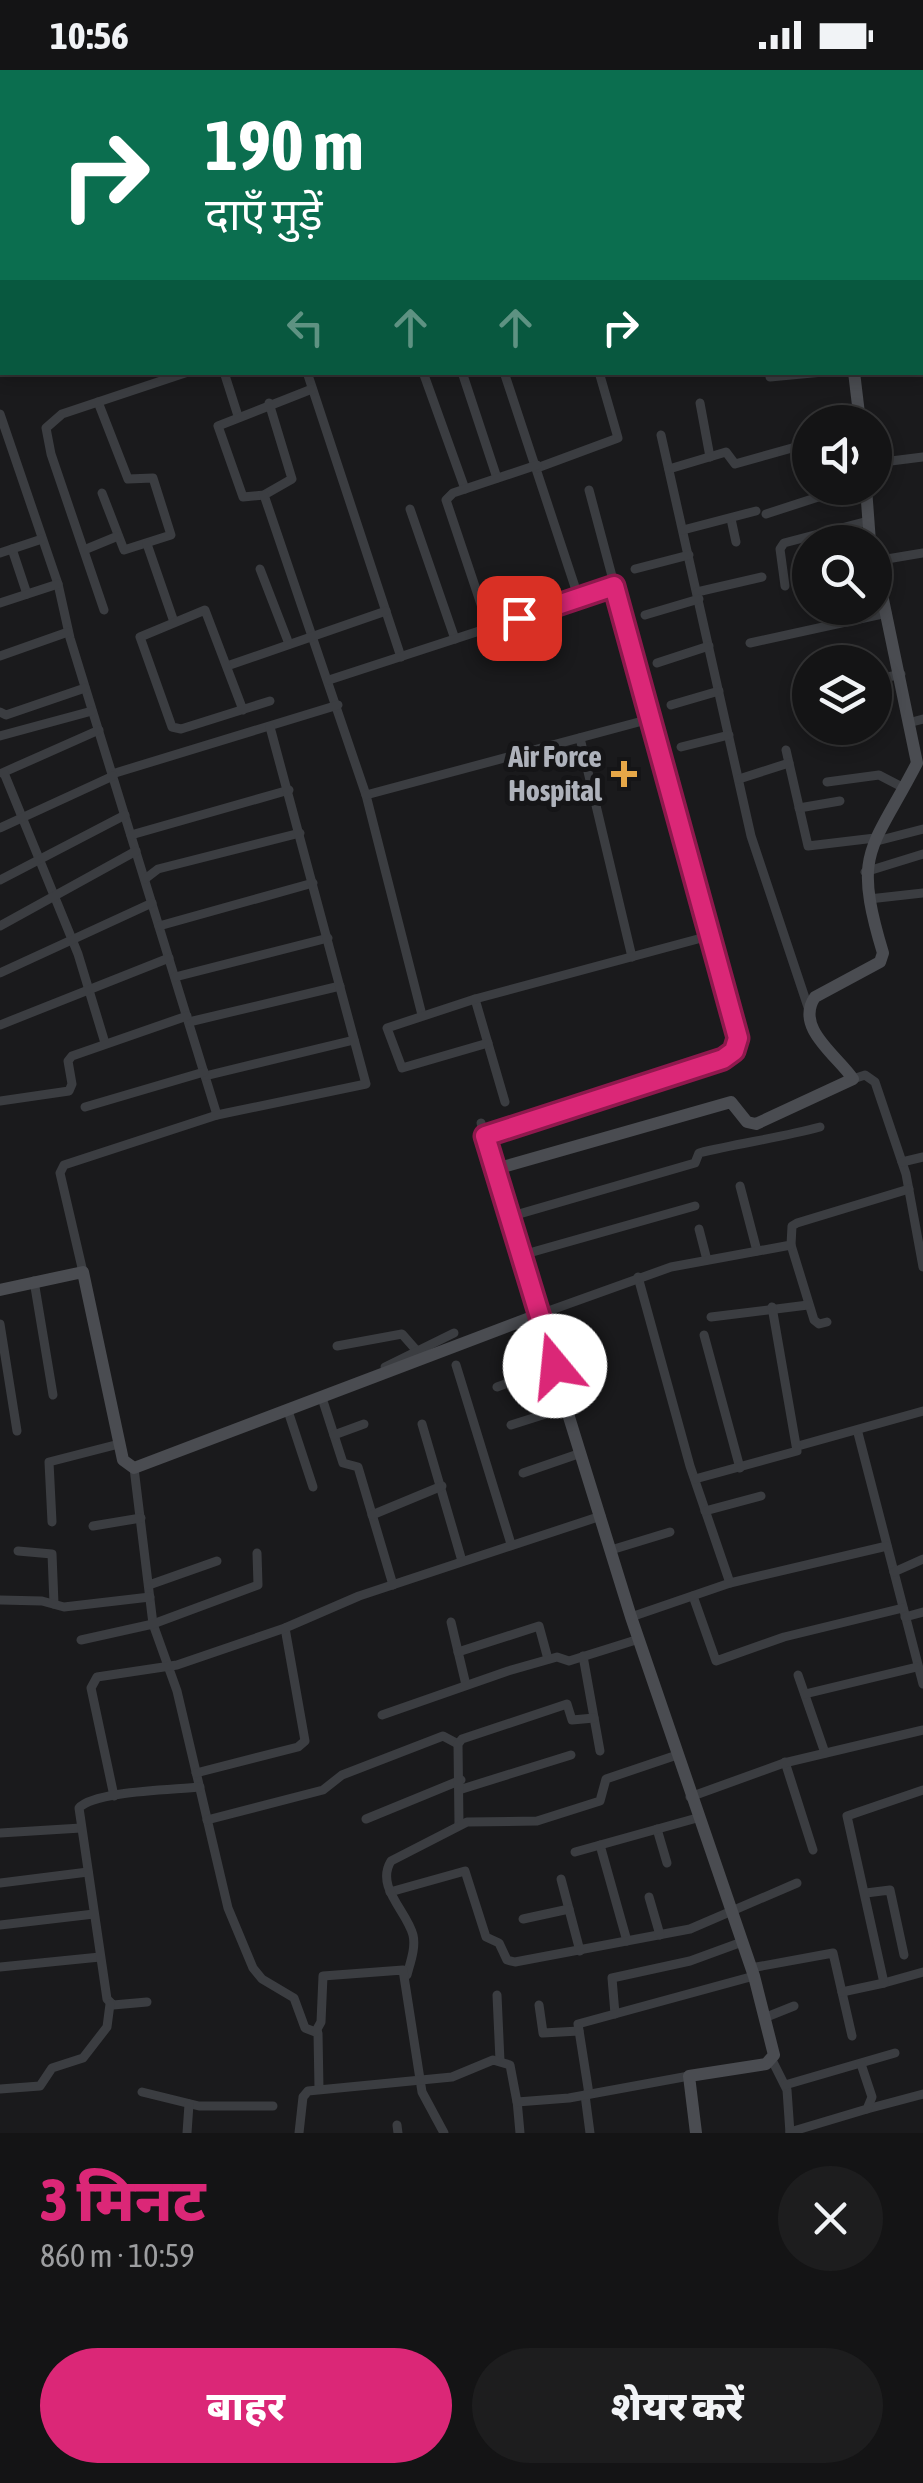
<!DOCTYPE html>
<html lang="hi">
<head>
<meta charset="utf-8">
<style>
	body { margin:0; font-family:"Asap Condensed","Noto Sans Devanagari",sans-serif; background:#1d1d1e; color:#f1f3f6; height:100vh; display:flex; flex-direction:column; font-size:38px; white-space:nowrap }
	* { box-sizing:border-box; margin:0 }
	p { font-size:32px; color:#9d9ea0 }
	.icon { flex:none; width:55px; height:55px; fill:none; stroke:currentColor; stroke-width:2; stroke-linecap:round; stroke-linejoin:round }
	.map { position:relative; height:2063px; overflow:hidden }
	.side { display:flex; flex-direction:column; background:#141415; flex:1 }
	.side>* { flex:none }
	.hud { position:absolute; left:0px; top:0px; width:925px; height:305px; box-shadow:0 5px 15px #0003,0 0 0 2px #333334; background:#0b6e4f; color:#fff; overflow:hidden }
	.fabs { position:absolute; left:792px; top:335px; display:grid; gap:20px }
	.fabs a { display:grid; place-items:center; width:100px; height:100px; border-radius:50%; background:#141415; box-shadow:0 5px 15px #0003,0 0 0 2px #333334; font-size:50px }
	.pin { position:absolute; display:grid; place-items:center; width:85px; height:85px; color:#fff; margin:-42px; border-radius:20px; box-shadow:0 5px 15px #0006 }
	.me { position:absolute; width:110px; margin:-55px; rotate:343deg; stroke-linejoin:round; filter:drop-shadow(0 0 8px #0008) }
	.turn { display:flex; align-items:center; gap:35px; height:210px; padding:0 40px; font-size:45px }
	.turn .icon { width:130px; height:130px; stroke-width:2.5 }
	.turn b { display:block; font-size:70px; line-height:85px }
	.lanes { display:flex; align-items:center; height:95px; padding:0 40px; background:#0003; justify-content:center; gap:50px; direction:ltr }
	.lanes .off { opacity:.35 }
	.round { display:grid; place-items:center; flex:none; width:105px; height:105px; border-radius:52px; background:#1d1d1e }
	.summary { display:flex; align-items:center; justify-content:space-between; height:170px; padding:0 40px }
	h1 { font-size:60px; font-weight:800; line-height:75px; color:#db2777 }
	.primary-button { display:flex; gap:20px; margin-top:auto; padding:20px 40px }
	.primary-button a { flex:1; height:115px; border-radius:60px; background:#db2777; color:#fff; font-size:40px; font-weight:800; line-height:115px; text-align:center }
	.primary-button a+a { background:#1d1d1e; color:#f1f3f6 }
	.status { display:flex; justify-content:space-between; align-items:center; height:70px; padding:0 50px; background:#141415; direction:ltr }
	.status svg { height:28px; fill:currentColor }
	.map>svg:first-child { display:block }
</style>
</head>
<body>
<div class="status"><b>10:56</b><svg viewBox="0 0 49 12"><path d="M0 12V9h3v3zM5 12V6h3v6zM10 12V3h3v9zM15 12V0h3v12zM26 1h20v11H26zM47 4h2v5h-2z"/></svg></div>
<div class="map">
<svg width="923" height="2063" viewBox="0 0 923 2063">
	<rect width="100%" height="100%" fill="#1a1a1c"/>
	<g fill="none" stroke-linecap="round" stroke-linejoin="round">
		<g stroke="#3b3d41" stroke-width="9">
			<path d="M 411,0 L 412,2"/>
			<path d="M 517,0 L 526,0"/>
			<path d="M 533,0 L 534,2"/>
			<path d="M 600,0 L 601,2"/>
			<path d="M 659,0 L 660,2"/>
			<path d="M 695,0 L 696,2"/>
			<path d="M 0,37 L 2,36"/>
			<path d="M 0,95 L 2,94"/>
			<path d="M 0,153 L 2,152"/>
			<path d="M 224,302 L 238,346"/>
			<path d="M 307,302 L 401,587"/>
			<path d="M 423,302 L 465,419"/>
			<path d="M 462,302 L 497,408"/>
			<path d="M 504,302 L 579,529"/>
			<path d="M 770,307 L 823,302"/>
			<path d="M 98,332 L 128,409 L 153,408 L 171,465 L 124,480 L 102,423"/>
			<path d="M 269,333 L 292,409 L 264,425 L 243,427 L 218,356 L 312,319"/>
			<path d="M 700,333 L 710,387"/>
			<path d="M 0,344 L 58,514 L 70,568 L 217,1045"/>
			<path d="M 661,365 L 751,766 L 808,937"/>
			<path d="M 875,393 L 923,387"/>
			<path d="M 537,398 L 618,368 L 599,302"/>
			<path d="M 669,399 L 726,382 L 735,394 L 810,373"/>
			<path d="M 264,425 L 366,725 L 422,945"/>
			<path d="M 410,439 L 455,569"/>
			<path d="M 766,444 L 846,418"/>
			<path d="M 731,449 L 736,472"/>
			<path d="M 683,460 L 756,441"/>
			<path d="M 147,474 L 174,552"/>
			<path d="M 12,479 L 27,524"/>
			<path d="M 84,480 L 118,466"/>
			<path d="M 0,483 L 42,469"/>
			<path d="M 875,491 L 923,483"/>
			<path d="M 260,499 L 289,574"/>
			<path d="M 635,499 L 689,485"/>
			<path d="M 785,516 L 780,479 L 784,473 L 868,451"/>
			<path d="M 697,522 L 762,507"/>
			<path d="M 0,533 L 58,514"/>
			<path d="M 104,540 L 51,384 L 46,358 L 62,344 L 188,302"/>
			<path d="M 645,545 L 699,529"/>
			<path d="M 489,558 L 446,430 L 453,423 L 537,395"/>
			<path d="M 750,573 L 887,543"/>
			<path d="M 0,586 L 68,562"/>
			<path d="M 657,593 L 709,576"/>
			<path d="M 227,596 L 386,541"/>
			<path d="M 329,610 L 614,517"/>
			<path d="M 875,610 L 901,604"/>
			<path d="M 797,627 L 810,624"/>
			<path d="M 671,635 L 719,621"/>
			<path d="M 243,640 L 205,540 L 140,567 L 172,657 L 181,659 L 270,631"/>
			<path d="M 0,642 L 6,645 L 85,618"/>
			<path d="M 912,652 L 923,649"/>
			<path d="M 0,666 L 92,641"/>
			<path d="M 580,668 L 632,887"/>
			<path d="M 681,677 L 729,665"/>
			<path d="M 786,680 L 808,776 L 875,768"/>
			<path d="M 2,703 L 99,660"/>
			<path d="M 4,703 L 78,884 L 105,973"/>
			<path d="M 112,704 L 338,635"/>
			<path d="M 739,709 L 789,693"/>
			<path d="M 827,712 L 879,705 L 904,718"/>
			<path d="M 366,725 L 650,649"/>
			<path d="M 799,738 L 840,731"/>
			<path d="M 0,758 L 113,706"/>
			<path d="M 131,765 L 289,720"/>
			<path d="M 873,772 L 923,759"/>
			<path d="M 865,802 L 923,784"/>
			<path d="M 145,809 L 158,799 L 300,763"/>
			<path d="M 0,810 L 125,745"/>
			<path d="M 869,829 L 923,823"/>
			<path d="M 0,856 L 136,781"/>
			<path d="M 159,856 L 313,813"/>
			<path d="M 0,903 L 152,833"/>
			<path d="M 175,907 L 328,868"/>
			<path d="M 475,929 L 505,1032"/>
			<path d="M 189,952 L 340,916"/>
			<path d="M 0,955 L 169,888"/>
			<path d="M 488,973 L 402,998 L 387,958 L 475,929 L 709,866"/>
			<path d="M 205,1006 L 354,970"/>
			<path d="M 853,1009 L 865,1005 L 875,1012 L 906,1104 L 923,1197"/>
			<path d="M 0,1031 L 69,1021 L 72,1014 L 68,991 L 72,986 L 187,946"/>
			<path d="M 85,1037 L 204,1002"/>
			<path d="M 481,1053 L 495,1101"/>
			<path d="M 485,1067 L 723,989 L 737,974 L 589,420"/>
			<path d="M 902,1092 L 923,1087"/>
			<path d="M 740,1116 L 757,1181"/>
			<path d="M 509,1147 L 695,1093 L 699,1083 C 740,1073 779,1068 820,1057"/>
			<path d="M 699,1159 L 707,1190"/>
			<path d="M 791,1175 L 814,1250 L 819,1254 L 827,1252"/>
			<path d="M 522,1185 L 695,1136"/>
			<path d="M 83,1202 L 60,1103 L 64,1095 L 217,1045 L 366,1014 L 270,657"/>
			<path d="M 638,1207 L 690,1396 L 730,1513"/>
			<path d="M 34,1211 L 53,1325"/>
			<path d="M 540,1244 L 671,1197 L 791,1175 L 792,1156 L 797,1153 L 909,1119"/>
			<path d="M 711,1247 L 808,1235"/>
			<path d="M 0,1254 L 17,1361"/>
			<path d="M 704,1265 L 740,1398"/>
			<path d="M 337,1276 L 402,1264 L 417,1281"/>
			<path d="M 456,1295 L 511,1474"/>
			<path d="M 385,1297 L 454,1263"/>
			<path d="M 560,1310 L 592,1297 L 585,1272"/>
			<path d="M 497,1317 L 555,1296"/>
			<path d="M 322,1328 L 343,1393 L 358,1397 L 393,1515"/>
			<path d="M 288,1341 L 313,1417"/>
			<path d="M 422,1354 L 462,1491"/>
			<path d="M 511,1355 L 568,1337"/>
			<path d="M 858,1363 L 923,1614"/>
			<path d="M 334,1365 L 364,1354"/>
			<path d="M 798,1376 L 923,1341"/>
			<path d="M 134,1398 L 153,1554 L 177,1621 L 228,1838 L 253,1898 L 262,1909 L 294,1928 L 305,1958 L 318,1963 L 319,2019"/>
			<path d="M 523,1403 L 581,1383"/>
			<path d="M 695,1409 L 797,1381 L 772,1237"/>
			<path d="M 705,1441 L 761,1426"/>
			<path d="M 372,1445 L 442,1416"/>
			<path d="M 52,1452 L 49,1392 L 119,1374"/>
			<path d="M 93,1456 L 141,1448"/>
			<path d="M 611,1480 L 670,1462"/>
			<path d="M 18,1481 L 52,1484 L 54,1534"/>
			<path d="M 894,1502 L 923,1489"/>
			<path d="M 149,1515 L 217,1491"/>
			<path d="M 693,1526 L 716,1591 L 784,1567 L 903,1538"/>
			<path d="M 0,1530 L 42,1531 L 64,1537 L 150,1527"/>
			<path d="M 631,1547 L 730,1513 L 887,1476"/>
			<path d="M 905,1547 L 923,1542"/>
			<path d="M 451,1552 L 466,1615"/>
			<path d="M 81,1570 L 153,1554 L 258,1515 L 257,1483"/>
			<path d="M 458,1582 L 539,1556 L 548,1589"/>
			<path d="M 583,1586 L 600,1681"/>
			<path d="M 798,1605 L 825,1683"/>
			<path d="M 805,1624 L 917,1597"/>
			<path d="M 382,1645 L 508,1601 L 557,1587 L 569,1591 L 639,1569"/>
			<path d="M 785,1692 L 813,1780"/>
			<path d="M 196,1703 L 298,1677 L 305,1671 L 285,1558"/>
			<path d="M 462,1719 L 571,1685"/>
			<path d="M 114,1726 L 91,1618 L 97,1607 L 177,1595 L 285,1558 L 359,1526 L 601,1446"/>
			<path d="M 690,1727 L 784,1693 L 923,1660"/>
			<path d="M 366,1749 L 461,1710"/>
			<path d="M 207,1750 L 323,1720 L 342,1705 L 443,1666 L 458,1674"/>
			<path d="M 459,1755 L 458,1674 L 462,1669 L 567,1634 L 572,1650 L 594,1648"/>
			<path d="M 657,1759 L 667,1793"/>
			<path d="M 0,1763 L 81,1758"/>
			<path d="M 600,1775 L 627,1871"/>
			<path d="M 575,1782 L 697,1748"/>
			<path d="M 561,1809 L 580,1881"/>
			<path d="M 0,1813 L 88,1802"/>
			<path d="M 390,1822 L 465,1801 L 486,1867 L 499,1873 L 507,1890 L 515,1892 L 690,1859 L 797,1813"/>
			<path d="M 866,1823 L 890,1820 L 904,1885"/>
			<path d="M 649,1827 L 660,1865"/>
			<path d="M 523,1849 L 569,1839"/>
			<path d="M 0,1855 L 94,1844"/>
			<path d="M 0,1897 L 100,1887"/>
			<path d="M 751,1898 L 833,1883 L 852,1966"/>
			<path d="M 407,1905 C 410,1893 416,1878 413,1865 C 407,1841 375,1817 391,1791 L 467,1752 L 537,1751 L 600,1731 L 606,1709 L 677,1685"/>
			<path d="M 884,1913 L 923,1902"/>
			<path d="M 842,1922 L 884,1913 L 847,1746 L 923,1720"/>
			<path d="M 497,1925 L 500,1991"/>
			<path d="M 147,1932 L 113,1935 L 107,1929 L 79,1738 C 94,1721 173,1720 200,1717"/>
			<path d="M 539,1935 L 543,1963 L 579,1961"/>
			<path d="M 615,1944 L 612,1908 L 690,1891 L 742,1872"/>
			<path d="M 764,1948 L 794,1936"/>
			<path d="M 316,1961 L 321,1952 L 323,1906 L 403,1900 L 422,2022 L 444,2063"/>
			<path d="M 772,1990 L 787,2020 L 790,2063"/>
			<path d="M 785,2015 L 895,1983"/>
			<path d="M 0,2019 L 40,2016 L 52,1998 L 83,1988 L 107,1957 L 110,1934"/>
			<path d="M 142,2022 L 199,2036 L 273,2036"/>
			<path d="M 589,2024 L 578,1954 L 754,1906"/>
			<path d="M 585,2025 L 590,2063"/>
			<path d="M 517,2030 L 520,2063"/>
			<path d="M 867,2039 L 923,2024"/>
			<path d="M 397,2055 L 398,2063"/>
			<path d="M 790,2062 L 867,2039 L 872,2027 L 861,1994"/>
			<path d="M 187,2063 L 189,2034"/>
			<path d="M 299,2063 L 303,2027 L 308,2021 L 452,2007 L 493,1990 L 510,1995 L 517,2032 L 569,2028 L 689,2006"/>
		</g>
		<g stroke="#4a4c51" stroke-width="12">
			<path d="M 788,0 L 788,2"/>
			<path d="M 922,138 L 923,138"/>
			<path d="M 854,302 L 860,352"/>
			<path d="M 866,418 L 870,472"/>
			<path d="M 0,1220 L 83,1202 L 123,1390 L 134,1398 L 540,1244"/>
			<path d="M 696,2063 L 689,2006 L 766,1994 L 774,1985 L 754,1906 L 631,1547 L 494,1105 L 499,1098 L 731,1032 L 747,1052 L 756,1054 L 853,1009 C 838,986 794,958 815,927 L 880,892 L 883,883 C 852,780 871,782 917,693 L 875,491"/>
		</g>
	</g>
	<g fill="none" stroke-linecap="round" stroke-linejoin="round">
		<g stroke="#8e194d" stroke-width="25">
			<path id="route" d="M 519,548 L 614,516 L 738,968 L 734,981 L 723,989 L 485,1066 L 555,1296"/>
		</g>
		<use href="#route" stroke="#db2777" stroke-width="18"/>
	</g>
	<path fill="#e6a748" stroke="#151517" stroke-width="4" d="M619 689h10v10h10v10h-10v10h-10v-10h-10v-10h10z"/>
	<g text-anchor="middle" stroke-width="10" stroke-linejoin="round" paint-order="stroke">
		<g font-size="30" font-weight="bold" fill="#aeb2bb" stroke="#151517" text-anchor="end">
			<text x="602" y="697">Air Force<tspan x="602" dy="34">Hospital</tspan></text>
		</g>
	</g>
</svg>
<div class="fabs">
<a><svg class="icon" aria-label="sound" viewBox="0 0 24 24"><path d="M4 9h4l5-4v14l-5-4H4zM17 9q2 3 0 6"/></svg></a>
<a><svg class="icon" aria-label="search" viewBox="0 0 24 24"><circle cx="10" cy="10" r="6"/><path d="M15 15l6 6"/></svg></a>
<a><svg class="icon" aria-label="layers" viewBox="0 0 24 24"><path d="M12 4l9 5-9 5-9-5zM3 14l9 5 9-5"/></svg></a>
</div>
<div class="pin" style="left:519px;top:548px;background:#d93025"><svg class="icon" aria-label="arrive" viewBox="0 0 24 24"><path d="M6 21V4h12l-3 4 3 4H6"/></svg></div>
<svg class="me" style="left:555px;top:1296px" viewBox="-20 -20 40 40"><circle r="19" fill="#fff"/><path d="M0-13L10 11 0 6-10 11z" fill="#db2777"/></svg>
<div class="hud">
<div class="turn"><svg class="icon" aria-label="right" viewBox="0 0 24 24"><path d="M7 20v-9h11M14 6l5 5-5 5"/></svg><div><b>190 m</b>दाएँ मुड़ें</div></div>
<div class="lanes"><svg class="icon off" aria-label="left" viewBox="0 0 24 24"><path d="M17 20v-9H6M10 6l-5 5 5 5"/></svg><svg class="icon off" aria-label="ahead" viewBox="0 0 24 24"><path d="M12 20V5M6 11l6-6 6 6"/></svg><svg class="icon off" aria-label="ahead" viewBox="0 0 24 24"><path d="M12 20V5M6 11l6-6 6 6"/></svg><svg class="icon" aria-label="right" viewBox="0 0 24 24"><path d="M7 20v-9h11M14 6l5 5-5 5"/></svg></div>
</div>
</div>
<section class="side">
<div class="summary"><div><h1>3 मिनट</h1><p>860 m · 10:59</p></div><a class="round"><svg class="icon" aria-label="close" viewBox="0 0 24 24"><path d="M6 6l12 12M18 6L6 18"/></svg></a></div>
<div class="primary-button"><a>बाहर</a><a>शेयर करें</a></div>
</section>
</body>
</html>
